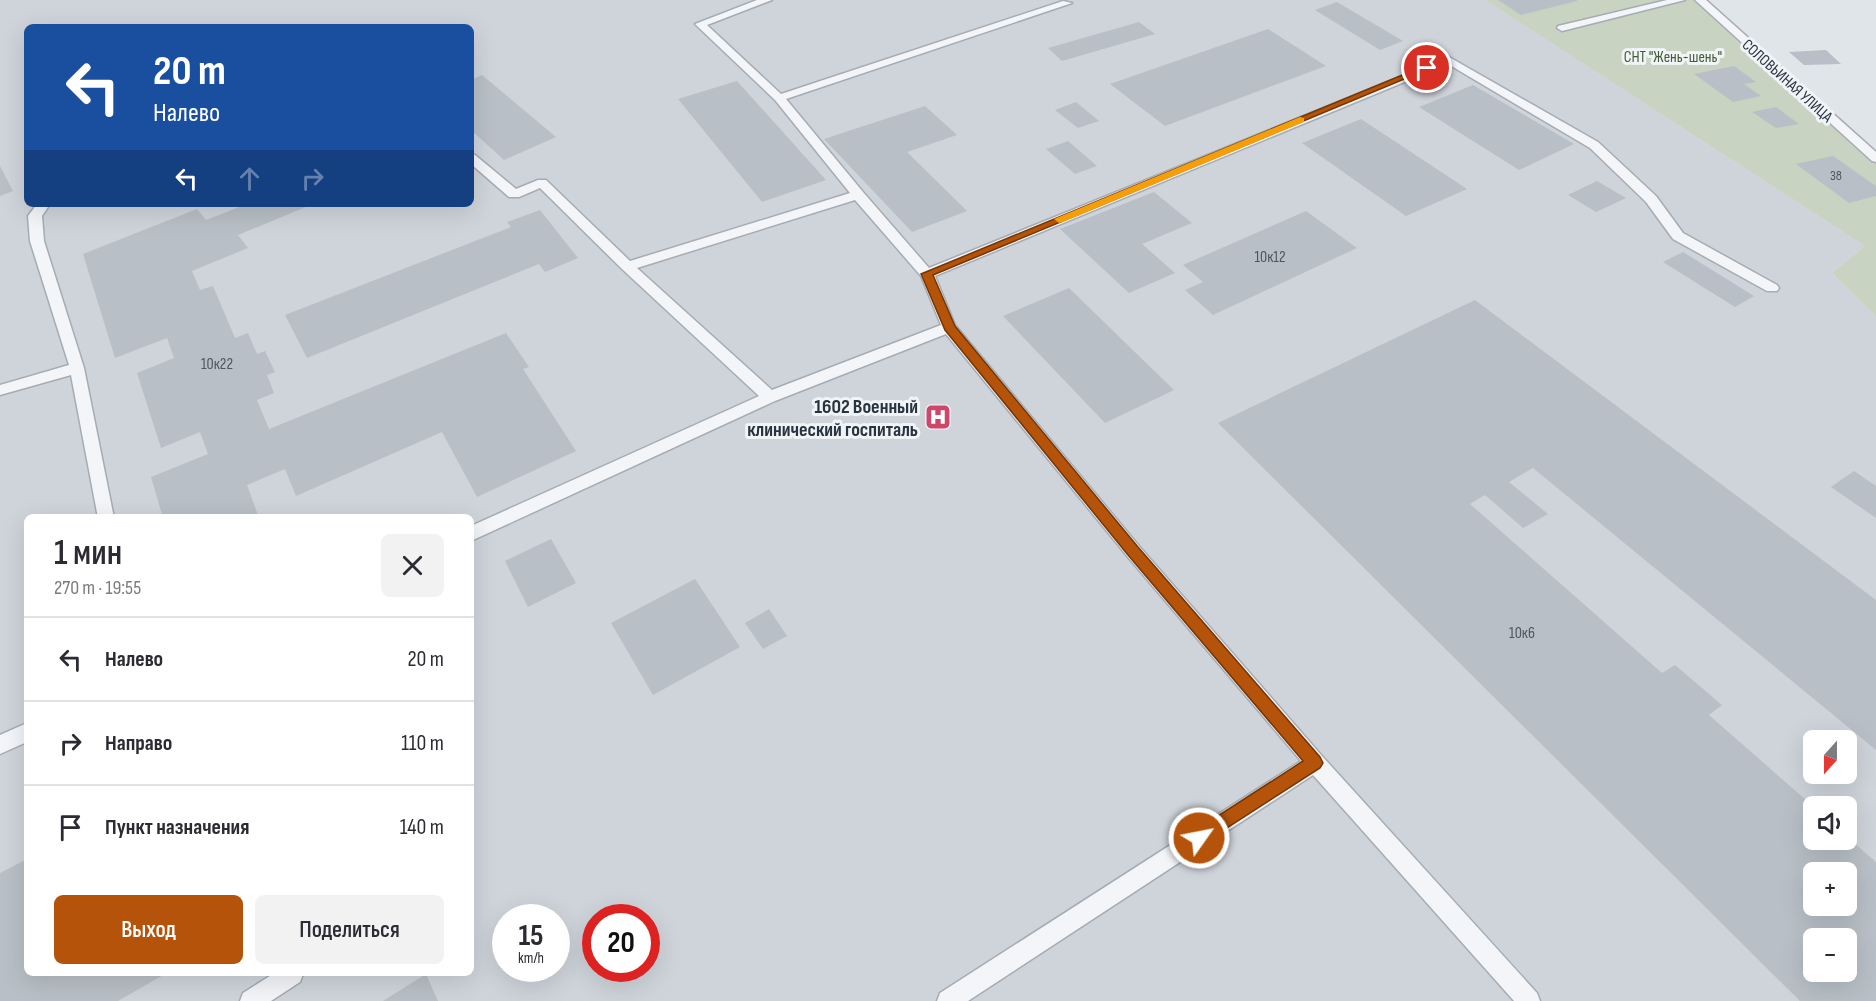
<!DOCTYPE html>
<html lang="ru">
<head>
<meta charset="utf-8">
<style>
	body { margin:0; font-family:"Sofia Sans Condensed",sans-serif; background:#f2f2f3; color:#2b2b33; height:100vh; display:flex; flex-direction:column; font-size:22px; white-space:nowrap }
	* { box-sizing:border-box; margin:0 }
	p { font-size:20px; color:#7c7c81 }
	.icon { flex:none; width:33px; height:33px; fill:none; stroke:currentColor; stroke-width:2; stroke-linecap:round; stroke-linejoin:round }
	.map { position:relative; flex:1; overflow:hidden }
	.drawer { position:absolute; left:24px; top:514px; width:450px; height:462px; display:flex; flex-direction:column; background:#fff; border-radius:9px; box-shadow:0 6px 24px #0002 }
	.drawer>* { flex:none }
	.hud { position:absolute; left:24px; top:24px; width:450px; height:183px; border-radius:9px; box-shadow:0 6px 24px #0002; background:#1a4fa0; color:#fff; overflow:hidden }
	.needle { width:39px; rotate:201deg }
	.controls { position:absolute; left:1803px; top:730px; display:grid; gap:12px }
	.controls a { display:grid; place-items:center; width:54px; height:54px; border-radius:9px; background:#fff; box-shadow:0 6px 24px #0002; font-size:30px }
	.speed { position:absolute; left:492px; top:904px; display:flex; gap:12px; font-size:30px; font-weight:700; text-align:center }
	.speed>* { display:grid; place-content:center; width:78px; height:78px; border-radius:50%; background:#fff; box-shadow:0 6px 24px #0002; line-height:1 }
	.speed small { font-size:15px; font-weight:400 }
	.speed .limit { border:9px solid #d22; background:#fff; color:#111 }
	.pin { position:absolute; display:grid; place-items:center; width:51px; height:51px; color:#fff; margin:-26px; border:3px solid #fff; border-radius:50%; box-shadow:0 2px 6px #0007 }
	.me { position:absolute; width:66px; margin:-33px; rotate:57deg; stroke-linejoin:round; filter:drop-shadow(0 0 4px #0008) }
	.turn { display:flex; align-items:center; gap:21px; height:126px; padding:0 30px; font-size:27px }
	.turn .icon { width:78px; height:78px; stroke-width:2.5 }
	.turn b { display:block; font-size:42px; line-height:51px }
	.lanes { display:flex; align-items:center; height:57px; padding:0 30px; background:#0003; justify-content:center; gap:30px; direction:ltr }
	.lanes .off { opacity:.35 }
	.round { display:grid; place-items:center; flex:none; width:63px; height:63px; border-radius:9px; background:#f2f2f3 }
	.headline { display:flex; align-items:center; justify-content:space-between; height:102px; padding:0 30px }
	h1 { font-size:36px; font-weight:600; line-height:45px }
	.primary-button { display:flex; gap:12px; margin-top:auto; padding:12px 30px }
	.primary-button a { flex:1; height:69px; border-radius:9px; background:#b45309; color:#fff; font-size:24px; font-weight:600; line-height:69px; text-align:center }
	.primary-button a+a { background:#f2f2f3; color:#2b2b33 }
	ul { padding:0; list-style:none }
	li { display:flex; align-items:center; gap:18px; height:84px; padding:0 30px; border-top:2px solid #e1e1e2 }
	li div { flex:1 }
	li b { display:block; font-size:22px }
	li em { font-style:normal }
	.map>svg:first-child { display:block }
</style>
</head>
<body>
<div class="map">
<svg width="1876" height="1001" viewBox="0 0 1876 1001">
	<rect width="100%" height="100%" fill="#e0e5e9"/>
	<path fill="#cfd4db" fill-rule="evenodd" d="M 0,0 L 1485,0 L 1865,246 L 1832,273 L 1876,316 L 1876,1001 L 0,1001 ZM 27,27 L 471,27 L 471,204 L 27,204 ZM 27,518 L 471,518 L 471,974 L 27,974 ZM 1814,741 L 1846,741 L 1846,774 L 1814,774 ZM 1814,807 L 1846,807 L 1846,840 L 1814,840 ZM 1814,873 L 1846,873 L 1846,906 L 1814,906 ZM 506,918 L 556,918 L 556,969 L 506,969 ZM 596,918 L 646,918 L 646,969 L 596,969 ZM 1814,939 L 1846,939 L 1846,972 L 1814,972 Z"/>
	<path fill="#c8d3c2" d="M 1485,0 L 1696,0 L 1797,98 L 1876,162 L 1876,316 L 1832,273 L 1865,246 Z"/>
	<g fill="#b8bfc6" fill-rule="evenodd">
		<path d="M 1498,0 L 1577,0 L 1577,1 L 1521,15 Z"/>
		<path d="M 1337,2 L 1403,41 L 1380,50 L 1315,10 Z"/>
		<path d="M 1139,22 L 1155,34 L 1062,61 L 1048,48 Z"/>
		<path d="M 1268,29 L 1326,66 L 1165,126 L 1110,84 Z"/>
		<path d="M 1826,50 L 1841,64 L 1804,65 L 1789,52 Z"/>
		<path d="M 1734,66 L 1756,82 L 1744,84 L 1761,96 L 1733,102 L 1694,74 Z"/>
		<path d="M 482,75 L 556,137 L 504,160 L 471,130 L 471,80 Z"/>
		<path d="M 737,81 L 826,180 L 762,202 L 678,99 Z"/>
		<path d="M 1473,85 L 1574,144 L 1519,170 L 1419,107 Z"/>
		<path d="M 1076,102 L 1099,121 L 1078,128 L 1055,110 Z"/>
		<path d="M 925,106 L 957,135 L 907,152 L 967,211 L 912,232 L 824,139 Z"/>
		<path d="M 1776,107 L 1799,124 L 1776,128 L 1752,112 Z"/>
		<path d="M 1361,119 L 1467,189 L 1406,216 L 1302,143 Z"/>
		<path d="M 1068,141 L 1097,166 L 1075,174 L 1046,149 Z"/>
		<path d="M 1833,156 L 1876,186 L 1876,196 L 1849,203 L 1796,164 Z"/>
		<path d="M 0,166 L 13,191 L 0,196 Z"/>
		<path d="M 1597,181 L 1626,198 L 1596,212 L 1568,195 Z"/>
		<path d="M 1154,192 L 1192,223 L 1142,244 L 1175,273 L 1129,293 L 1060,229 Z"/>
		<path d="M 247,204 L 313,204 L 238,235 L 248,248 L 192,271 L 200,290 L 213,286 L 235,338 L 248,333 L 257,354 L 265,351 L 275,372 L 267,375 L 274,393 L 257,400 L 269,429 L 506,333 L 529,367 L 523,369 L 576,451 L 477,497 L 442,432 L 296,496 L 285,469 L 247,485 L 259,518 L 163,518 L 151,477 L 208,454 L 200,432 L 161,448 L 137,373 L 174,358 L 167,338 L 115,358 L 83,254 L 197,209 L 206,220 Z"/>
		<path d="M 540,210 L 578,258 L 545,272 L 539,264 L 307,358 L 285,315 L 511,227 L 507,222 Z"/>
		<path d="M 1306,211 L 1357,248 L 1213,315 L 1185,290 L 1203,282 L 1183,265 Z"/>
		<path d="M 1683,252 L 1754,296 L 1735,307 L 1663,262 Z"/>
		<path d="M 1069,288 L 1174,390 L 1105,423 L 1003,316 Z"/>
		<path d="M 1475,300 L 1876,600 L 1876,750 L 1533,468 L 1509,482 L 1548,514 L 1523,528 L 1485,495 L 1470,504 L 1662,673 L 1675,665 L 1722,705 L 1709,715 L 1814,807 L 1814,840 L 1846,840 L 1846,836 L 1876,862 L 1876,1001 L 1800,1001 L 1218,423 ZM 1814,873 L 1846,873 L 1846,906 L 1814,906 ZM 1814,939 L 1846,939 L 1846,972 L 1814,972 Z"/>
		<path d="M 1854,471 L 1876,486 L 1876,518 L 1831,487 Z"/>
		<path d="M 551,539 L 576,583 L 528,607 L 505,561 Z"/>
		<path d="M 695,579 L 740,647 L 653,695 L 611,623 Z"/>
		<path d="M 769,609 L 787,636 L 763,649 L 745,623 Z"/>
		<path d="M 27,859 L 27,974 L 165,974 L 118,1001 L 0,1001 L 0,873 Z"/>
		<path d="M 426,974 L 438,1001 L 383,1001 Z"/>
	</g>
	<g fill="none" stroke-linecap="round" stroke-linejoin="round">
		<g stroke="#a5acb3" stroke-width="3">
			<g id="lane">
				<path d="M 757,0 L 772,0 L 707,25 L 781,94 L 1063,1 L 1072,3 L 786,99 L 863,192 L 929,268 L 1449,57 L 1598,142 L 1656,196 L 1683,233 L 1777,285 L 1779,288 L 1777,291 L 1767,291 L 1673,239 L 1646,202 L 1590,148 L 1448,64 L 935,276 L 955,325 L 1139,546 L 1322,756 L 1537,993 L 1540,1001 L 1514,1001 L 1313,775 L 968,1001 L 937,1001 L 940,993 L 1301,761 L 1127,556 L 946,334 L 775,401 L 471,541 L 471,526 L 759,396 L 622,269 L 540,188 L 519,197 L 509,197 L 471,164 L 471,154 L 475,155 L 516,189 L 538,180 L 546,180 L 630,261 L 850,193 L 775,100 L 695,24 ZM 855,200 L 921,276 L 941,325 L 772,390 L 637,268 Z"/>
				<path d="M 1667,0 L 1685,0 L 1562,31 L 1557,28 L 1558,26 Z"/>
				<path d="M 1695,0 L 1706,0 L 1876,152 L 1876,162 L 1872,161 Z"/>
				<path d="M 37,204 L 50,204 L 42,216 L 44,241 L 84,368 L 114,518 L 98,518 L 71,375 L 0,395 L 0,385 L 69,365 L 30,241 L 28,216 Z"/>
				<path d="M 27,723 L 27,742 L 0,754 L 0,735 Z"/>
				<path d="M 273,974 L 303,974 L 300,982 L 271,1001 L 240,1001 L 243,993 Z"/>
			</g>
		</g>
		<use href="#lane" fill="#f3f5f8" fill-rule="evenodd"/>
	</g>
	<path fill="#b45309" stroke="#753606" stroke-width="1.5" d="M 1424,66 L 1431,68 L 933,275 L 955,326 L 1138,547 L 1320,757 L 1323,763 L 1320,768 L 1199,846 L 1193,844 L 1190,838 L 1193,832 L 1303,761 L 1128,555 L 945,330 L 921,274 Z"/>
	<path fill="#f59e0b" d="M 1300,117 L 1304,118 L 1304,122 L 1063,222 L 1059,223 L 1054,219 Z"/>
	<defs>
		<g id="hospital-square" transform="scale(1.35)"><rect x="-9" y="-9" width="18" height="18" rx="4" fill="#ce4669" stroke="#f0f4f7"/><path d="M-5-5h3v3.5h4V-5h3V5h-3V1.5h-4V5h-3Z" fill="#fff"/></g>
	</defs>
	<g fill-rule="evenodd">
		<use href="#hospital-square" x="938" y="417"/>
	</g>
	<g text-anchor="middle" stroke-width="6" stroke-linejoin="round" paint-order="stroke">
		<g font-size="14" fill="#4d5762">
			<text x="1836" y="180">38</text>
		</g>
		<g font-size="16" fill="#425d36" stroke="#f0f4f7">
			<text x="1673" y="62">СНТ "Жень-шень"</text>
		</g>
		<g font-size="16" fill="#293441" stroke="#f0f4f7">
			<text transform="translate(1788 80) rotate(42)" y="6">СОЛОВЬИНАЯ УЛИЦА</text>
		</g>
		<g font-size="16" fill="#4d5762">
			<text x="1270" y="262">10к12</text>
			<text x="217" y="369">10к22</text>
			<text x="1522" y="638">10к6</text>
		</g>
		<g font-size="20" font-weight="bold" fill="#293441" stroke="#f0f4f7" text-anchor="end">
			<text x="918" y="413">1602 Военный<tspan x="918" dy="23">клинический госпиталь</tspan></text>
		</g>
	</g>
</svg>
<div class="controls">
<a><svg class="needle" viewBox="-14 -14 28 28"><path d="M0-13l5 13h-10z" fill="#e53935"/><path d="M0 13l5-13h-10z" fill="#7c7c81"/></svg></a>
<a><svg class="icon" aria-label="sound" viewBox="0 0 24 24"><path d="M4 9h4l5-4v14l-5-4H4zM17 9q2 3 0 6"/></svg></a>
<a>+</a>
<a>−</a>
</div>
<div class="speed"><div>15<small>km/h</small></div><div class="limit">20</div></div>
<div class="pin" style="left:1427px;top:68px;background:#d93025"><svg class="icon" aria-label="arrive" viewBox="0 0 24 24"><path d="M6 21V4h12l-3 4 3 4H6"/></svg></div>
<svg class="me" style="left:1199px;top:838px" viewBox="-20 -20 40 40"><circle r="17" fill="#b45309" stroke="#fff" stroke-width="3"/><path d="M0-11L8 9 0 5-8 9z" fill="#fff"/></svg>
<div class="hud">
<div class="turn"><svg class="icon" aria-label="left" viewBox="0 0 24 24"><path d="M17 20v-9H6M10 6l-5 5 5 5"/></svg><div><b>20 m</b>Налево</div></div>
<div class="lanes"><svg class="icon" aria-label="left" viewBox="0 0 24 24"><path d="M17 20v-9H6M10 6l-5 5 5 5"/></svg><svg class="icon off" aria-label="ahead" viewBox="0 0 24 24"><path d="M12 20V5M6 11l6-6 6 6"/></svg><svg class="icon off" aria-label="right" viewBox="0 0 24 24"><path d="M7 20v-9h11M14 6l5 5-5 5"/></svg></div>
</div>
<section class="drawer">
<div class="headline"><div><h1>1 мин</h1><p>270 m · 19:55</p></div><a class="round"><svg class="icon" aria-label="close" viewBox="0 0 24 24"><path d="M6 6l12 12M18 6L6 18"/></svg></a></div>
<ul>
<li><svg class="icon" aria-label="left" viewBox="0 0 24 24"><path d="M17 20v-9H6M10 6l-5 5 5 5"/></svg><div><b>Налево</b></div><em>20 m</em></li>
<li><svg class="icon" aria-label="right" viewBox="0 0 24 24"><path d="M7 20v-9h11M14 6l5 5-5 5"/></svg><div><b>Направо</b></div><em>110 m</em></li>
<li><svg class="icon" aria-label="arrive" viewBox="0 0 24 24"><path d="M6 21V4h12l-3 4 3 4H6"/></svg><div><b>Пункт назначения</b></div><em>140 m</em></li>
</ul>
<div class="primary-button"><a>Выход</a><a>Поделиться</a></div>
</section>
</div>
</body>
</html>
